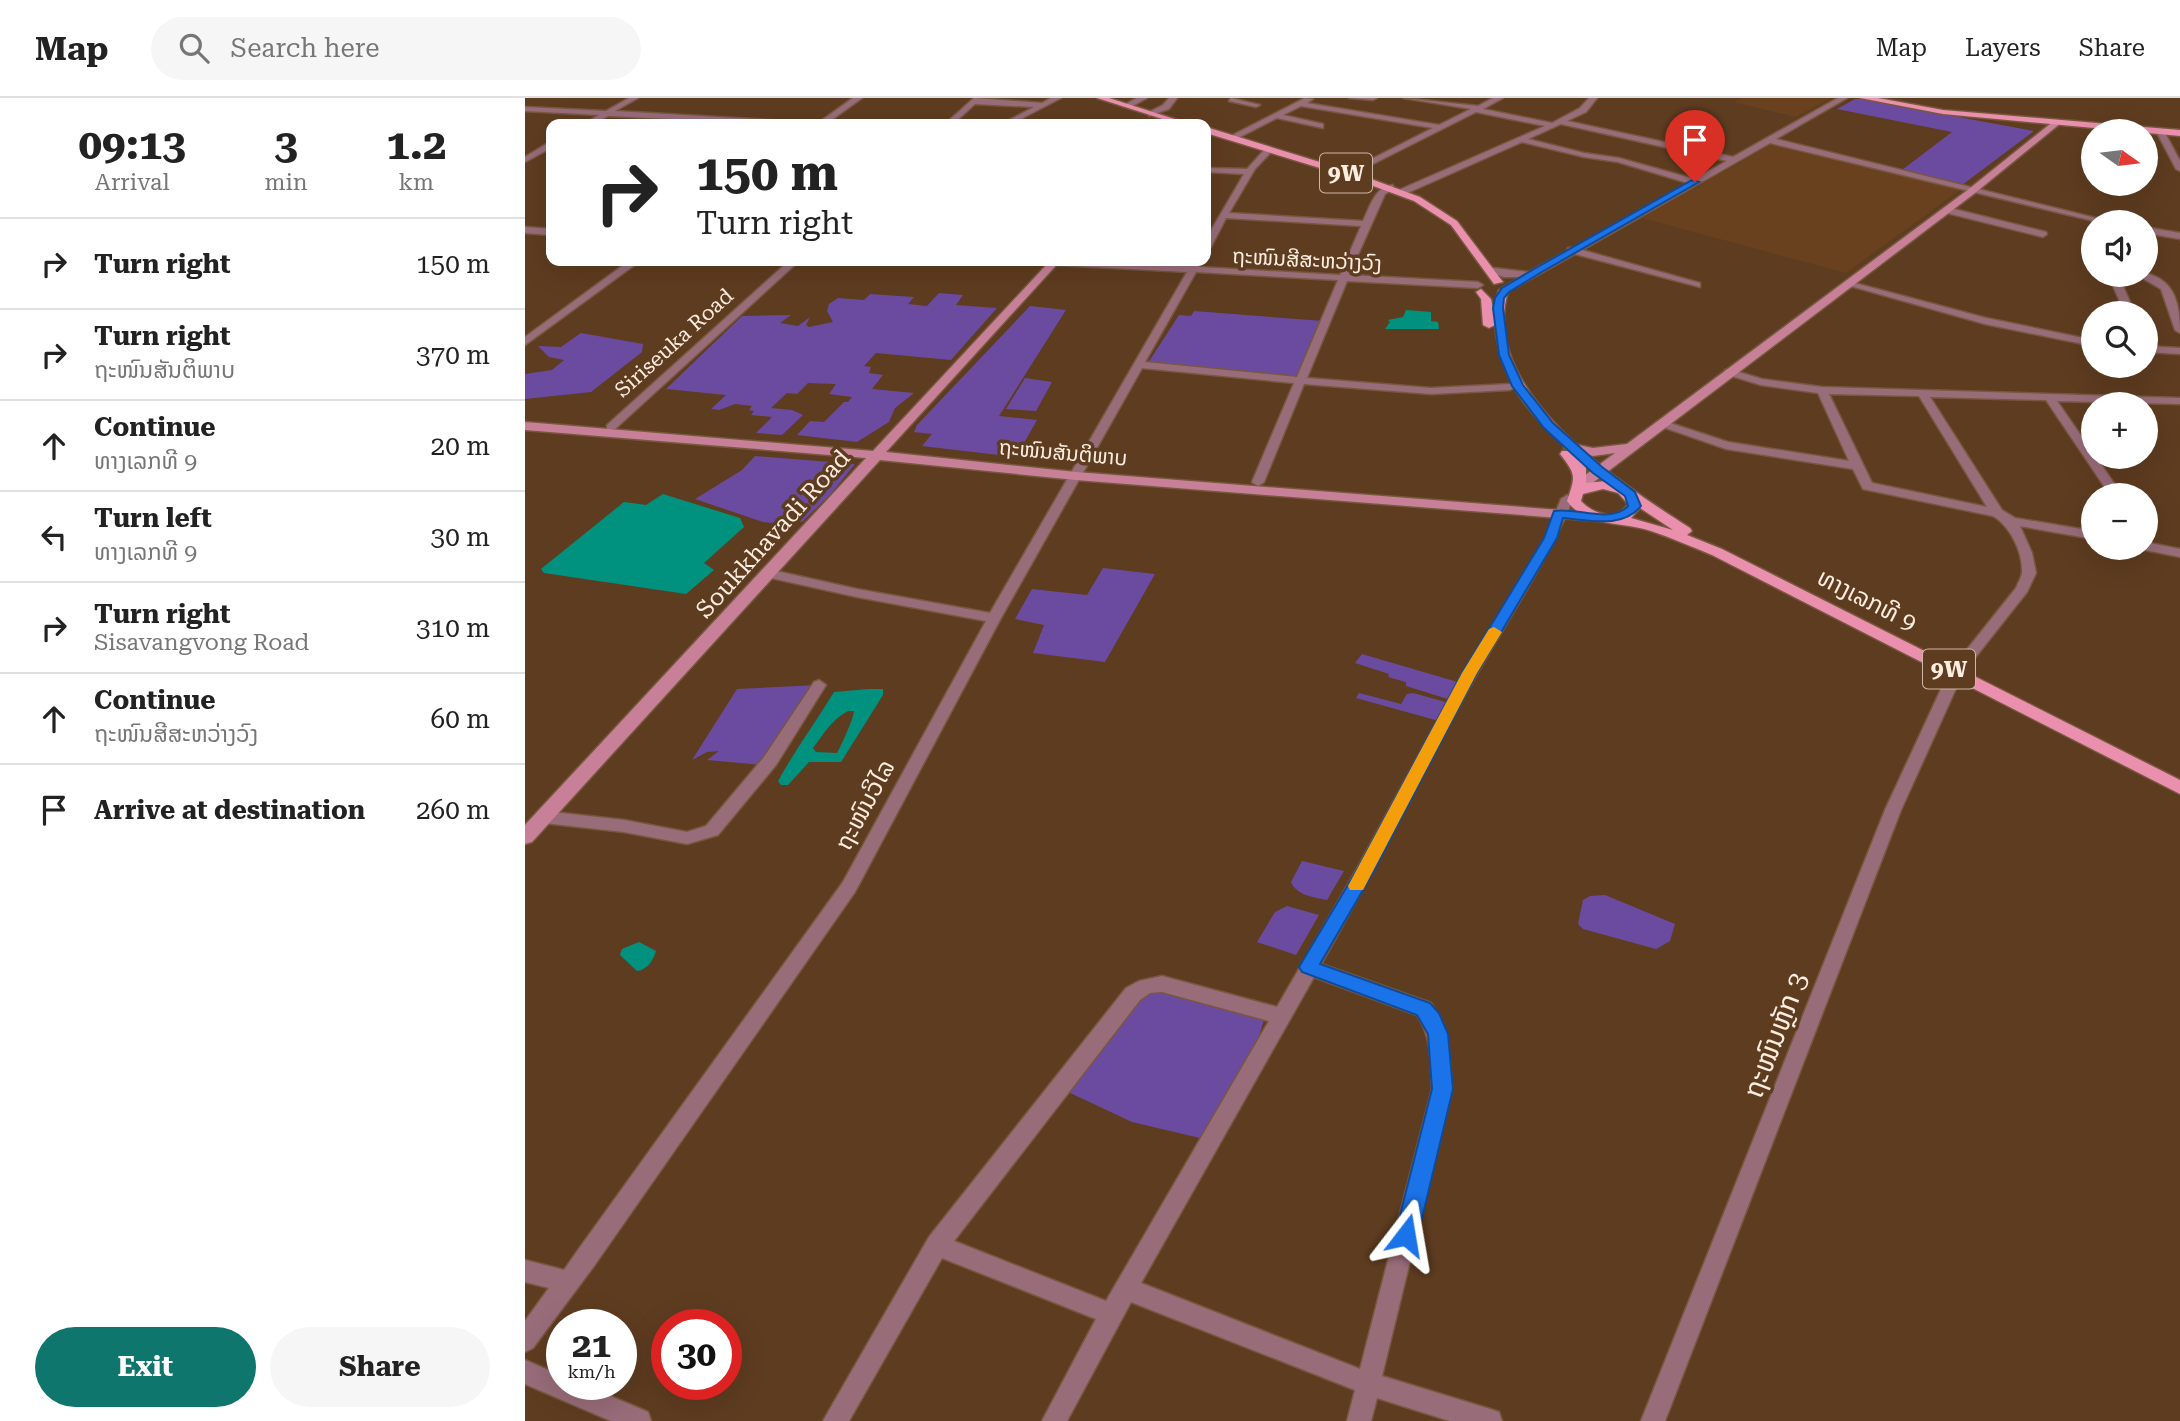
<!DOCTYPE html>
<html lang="en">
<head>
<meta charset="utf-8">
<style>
	body { margin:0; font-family:"Roboto Serif","Noto Sans Lao",serif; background:#f6f6f6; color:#222; height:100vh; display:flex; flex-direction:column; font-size:26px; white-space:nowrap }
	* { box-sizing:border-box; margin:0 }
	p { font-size:23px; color:#767676 }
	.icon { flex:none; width:38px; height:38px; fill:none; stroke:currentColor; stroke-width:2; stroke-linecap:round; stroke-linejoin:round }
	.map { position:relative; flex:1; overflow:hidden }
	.panel { display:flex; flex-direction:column; background:#fff; width:525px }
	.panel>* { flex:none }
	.guide { position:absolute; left:21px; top:21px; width:665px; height:147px; border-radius:14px; box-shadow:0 7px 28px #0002; background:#fff; color:#222; overflow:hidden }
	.needle { width:46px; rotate:104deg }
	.buttons { position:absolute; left:1556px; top:21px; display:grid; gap:14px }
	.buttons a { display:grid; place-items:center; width:77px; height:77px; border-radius:50%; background:#fff; box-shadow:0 7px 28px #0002; font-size:35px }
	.speed { position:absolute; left:21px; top:1211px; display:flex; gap:14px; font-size:35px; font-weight:700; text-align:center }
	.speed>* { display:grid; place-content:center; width:91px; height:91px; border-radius:50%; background:#fff; box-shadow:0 7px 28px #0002; line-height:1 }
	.speed small { font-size:18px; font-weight:400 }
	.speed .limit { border:10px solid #d22; background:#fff; color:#111 }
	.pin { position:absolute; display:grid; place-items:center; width:60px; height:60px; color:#fff; margin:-72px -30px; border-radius:50% 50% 50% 0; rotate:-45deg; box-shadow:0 0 7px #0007 }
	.pin .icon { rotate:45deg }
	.me { position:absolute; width:77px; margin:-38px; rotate:14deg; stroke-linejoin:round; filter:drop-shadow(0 0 5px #0008) }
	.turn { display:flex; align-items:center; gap:24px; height:147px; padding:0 35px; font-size:32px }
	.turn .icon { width:91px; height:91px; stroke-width:2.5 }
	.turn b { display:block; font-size:49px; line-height:60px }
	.eta { display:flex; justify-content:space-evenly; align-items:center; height:119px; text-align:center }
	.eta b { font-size:42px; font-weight:700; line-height:49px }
	.button { display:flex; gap:14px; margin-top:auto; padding:14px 35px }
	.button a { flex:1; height:80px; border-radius:42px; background:#0f766e; color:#fff; font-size:28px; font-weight:700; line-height:80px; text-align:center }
	.button a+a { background:#f6f6f6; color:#222 }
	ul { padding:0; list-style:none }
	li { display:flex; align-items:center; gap:21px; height:91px; padding:0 35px; border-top:2px solid #e0e0e0 }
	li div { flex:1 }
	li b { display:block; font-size:26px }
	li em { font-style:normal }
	header { display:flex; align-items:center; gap:42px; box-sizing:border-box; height:98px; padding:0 35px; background:#fff; border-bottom:2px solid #e0e0e0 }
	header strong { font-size:33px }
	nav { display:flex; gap:38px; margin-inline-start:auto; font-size:24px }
	.search { width:490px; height:63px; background:#f6f6f6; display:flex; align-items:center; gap:18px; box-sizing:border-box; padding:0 24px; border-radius:38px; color:#767676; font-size:26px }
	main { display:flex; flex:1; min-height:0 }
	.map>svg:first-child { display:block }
</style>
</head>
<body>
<header>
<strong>Map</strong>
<div class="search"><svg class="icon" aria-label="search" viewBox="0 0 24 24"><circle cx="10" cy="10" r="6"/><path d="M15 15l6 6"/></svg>Search here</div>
<nav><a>Map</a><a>Layers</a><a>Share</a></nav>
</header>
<main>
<section class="panel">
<div class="eta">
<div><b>09:13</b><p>Arrival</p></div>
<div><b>3</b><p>min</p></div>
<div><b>1.2</b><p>km</p></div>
</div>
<ul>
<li><svg class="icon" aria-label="right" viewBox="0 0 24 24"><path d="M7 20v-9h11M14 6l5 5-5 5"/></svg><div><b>Turn right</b></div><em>150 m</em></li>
<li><svg class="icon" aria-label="right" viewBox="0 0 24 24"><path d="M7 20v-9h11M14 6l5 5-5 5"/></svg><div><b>Turn right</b><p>ຖະໜົນສັນຕິພາບ</p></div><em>370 m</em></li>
<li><svg class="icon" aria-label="ahead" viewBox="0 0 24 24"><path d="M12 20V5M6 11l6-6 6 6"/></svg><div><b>Continue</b><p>ທາງເລກທີ 9</p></div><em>20 m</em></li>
<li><svg class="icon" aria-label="left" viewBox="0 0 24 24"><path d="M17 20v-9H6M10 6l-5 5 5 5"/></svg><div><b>Turn left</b><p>ທາງເລກທີ 9</p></div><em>30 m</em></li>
<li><svg class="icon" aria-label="right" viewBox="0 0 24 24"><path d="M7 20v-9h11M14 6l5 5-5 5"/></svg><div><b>Turn right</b><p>Sisavangvong Road</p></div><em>310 m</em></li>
<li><svg class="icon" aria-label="ahead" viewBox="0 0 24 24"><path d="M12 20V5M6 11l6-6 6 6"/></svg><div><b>Continue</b><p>ຖະໜົນສີສະຫວ່າງວົງ</p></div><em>60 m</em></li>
<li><svg class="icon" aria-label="arrive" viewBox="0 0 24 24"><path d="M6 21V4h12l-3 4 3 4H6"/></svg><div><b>Arrive at destination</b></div><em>260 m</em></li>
</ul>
<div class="button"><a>Exit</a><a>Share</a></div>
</section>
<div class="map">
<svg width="1655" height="1323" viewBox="0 0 1655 1323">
	<rect width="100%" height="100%" fill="#5e3c20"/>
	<g fill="#69411f">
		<path d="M 1217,0 L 1306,0 L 1271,19 L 1209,4 Z"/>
		<path d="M 1249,45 L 1435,92 L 1321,175 L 1117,120 Z"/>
	</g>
	<g fill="#6b4b9f">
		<path d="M 1330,1 L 1336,1 L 1509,33 L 1437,87 L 1377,72 L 1427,34 L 1312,11 Z"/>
		<path d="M 414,195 L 438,197 L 431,207 L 472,210 L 426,262 L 351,255 L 339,268 L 346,269 L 344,275 L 358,277 L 347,291 L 389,295 L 370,310 L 364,324 L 332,344 L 272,337 L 285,323 L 299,324 L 319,304 L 323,304 L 327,299 L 304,296 L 311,286 L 283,285 L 272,296 L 262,295 L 246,310 L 267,312 L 278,317 L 257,337 L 231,335 L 247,319 L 226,317 L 229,313 L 224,312 L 227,308 L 210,306 L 194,312 L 186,311 L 201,297 L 141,291 L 217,218 L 266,217 L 255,225 L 273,228 L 285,219 L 281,227 L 284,229 L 308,224 L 302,213 L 304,206 L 313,200 L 339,202 L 345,196 L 389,199 L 383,206 L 402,208 Z"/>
		<path d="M 505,208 L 541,212 L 474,318 L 512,322 L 491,359 L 397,348 L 407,336 L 389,334 L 392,327 Z"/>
		<path d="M 669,213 L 798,223 L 773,278 L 623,265 L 654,217 L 666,218 Z"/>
		<path d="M 56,235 L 118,246 L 117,254 L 66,294 L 0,301 L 0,276 L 27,272 L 39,262 L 24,259 L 13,248 L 36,249 Z"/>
		<path d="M 500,280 L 527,284 L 511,313 L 481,311 Z"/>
		<path d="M 230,358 L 330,366 L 305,397 L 277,424 L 261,422 L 256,426 L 238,424 L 170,401 L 217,372 Z"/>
		<path d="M 578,470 L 630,476 L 580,564 L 508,555 L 519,527 L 490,521 L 507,491 L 562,497 Z"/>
		<path d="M 837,556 L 936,585 L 926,602 L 881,588 L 881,584 L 863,579 L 864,576 L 830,565 Z"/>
		<path d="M 291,587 L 238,667 L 182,662 L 194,653 L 182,654 L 167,662 L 212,591 Z"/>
		<path d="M 834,595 L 876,606 L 882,596 L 888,595 L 924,605 L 914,623 L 831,600 Z"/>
		<path d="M 777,763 L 819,773 L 802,802 C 789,799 772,798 766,784 Z"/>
		<path d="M 1080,797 L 1150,826 L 1145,843 L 1131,851 L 1058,831 L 1053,826 L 1058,802 L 1065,798 Z"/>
		<path d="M 762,808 L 794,817 L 771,857 L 732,844 L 750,814 Z"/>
		<path d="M 635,890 L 739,922 L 728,957 L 675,1040 L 607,1024 L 541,993 L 612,902 Z"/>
	</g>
	<g fill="#00927f" fill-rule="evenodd">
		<path d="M 881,212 L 906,214 L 906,223 L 913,224 L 914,231 L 860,231 L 865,224 L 863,222 L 878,219 Z"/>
		<path d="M 138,396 L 215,420 L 219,429 L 179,465 L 189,472 L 161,496 L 19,475 L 16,471 L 99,404 L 121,407 Z"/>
		<path d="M 344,591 L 358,591 L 358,597 L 316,664 L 284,664 L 263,687 L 256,687 L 253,683 C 270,652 291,624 309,594 ZM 323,613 L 329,613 C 328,622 316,648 312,655 L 291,654 L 288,650 C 300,635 305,623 323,613 Z"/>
		<path d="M 114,844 L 131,853 C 128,863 122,872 112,873 L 95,857 L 97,851 Z"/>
	</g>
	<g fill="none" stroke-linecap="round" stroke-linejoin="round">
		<g stroke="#77583f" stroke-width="3">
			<g id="street">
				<path d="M 104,0 L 113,0 L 90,13 L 293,25 L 328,0 L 337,0 L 301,26 L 251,26 L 83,18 L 68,26 L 59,26 L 74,17 L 0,13 L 0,9 L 81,13 Z"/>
				<path d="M 449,0 L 517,5 L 526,0 L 536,0 L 486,26 L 477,26 L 509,9 L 450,6 L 428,26 L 420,26 Z"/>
				<path d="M 612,0 L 622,0 L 604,10 L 597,8 Z"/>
				<path d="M 644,0 L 652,0 L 644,11 L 624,18 L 624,14 L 638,7 Z"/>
				<path d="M 706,0 L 735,7 L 731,9 L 704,3 Z"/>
				<path d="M 780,0 L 788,1 L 782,5 L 914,27 L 946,11 L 879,0 L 953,8 L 968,0 L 978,0 L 958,11 L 1027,25 L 1055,10 L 1064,0 L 1072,0 L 1061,14 L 1042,23 L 1208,59 L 1313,0 L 1322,0 L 1251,41 L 1587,124 L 1573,124 L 1245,45 L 1057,152 L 1175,185 L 1175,189 L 1050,156 L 980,195 L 977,194 L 977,190 L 996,179 L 979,179 L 960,173 L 960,169 L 1004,174 L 1042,153 L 1043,150 L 1048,150 L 1163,85 L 1093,64 L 1059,59 L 997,44 L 880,96 L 874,96 L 874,92 L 1020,28 L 951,14 L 824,78 L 821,74 L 908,30 L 776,8 L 758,17 L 798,26 L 798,30 L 752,20 L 709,42 L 702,40 ZM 1036,26 L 1202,63 L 1169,81 L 1094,60 L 1059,55 L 1003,41 Z"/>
				<path d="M 824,0 L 852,0 L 848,2 Z"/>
				<path d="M 1635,31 L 1639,33 L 1655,63 L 1655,73 L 1651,71 L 1631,33 Z"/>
				<path d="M 23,45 L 26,45 L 26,50 L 0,64 L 0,59 Z"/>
				<path d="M 741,50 L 748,52 L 730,71 L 704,115 L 838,123 C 845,109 850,88 868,87 L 868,91 L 860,96 L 824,177 L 953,184 L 958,187 L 953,190 L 822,183 L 782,280 L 906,290 L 985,286 L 990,289 L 985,292 L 906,296 L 779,286 L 739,384 L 733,388 L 727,384 L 769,285 L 617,270 L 476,520 L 330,794 L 69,1168 L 8,1250 L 0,1254 L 0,1223 L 24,1190 L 0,1184 L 0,1162 L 39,1172 L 53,1152 L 318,784 L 461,523 L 332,499 L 237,478 L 235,475 L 242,471 L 332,491 L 465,515 L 662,174 L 514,166 L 509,163 L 561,163 L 665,168 L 669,163 L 677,163 L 674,169 L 815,177 L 836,128 L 701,120 L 686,149 L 681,152 L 681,141 L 719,76 L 681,74 L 681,70 L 722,71 ZM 671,174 L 813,182 L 772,279 L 620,264 Z"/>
				<path d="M 1421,109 L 1521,134 L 1522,136 L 1518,139 L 1418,114 L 1417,112 Z"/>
				<path d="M 0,129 L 26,131 L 26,137 L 0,135 Z"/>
				<path d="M 1620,129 L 1655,135 L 1655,141 L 1620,135 Z"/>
				<path d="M 104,163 L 115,163 L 0,247 L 0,239 Z"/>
				<path d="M 264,163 L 274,163 L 90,331 L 82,331 L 82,327 Z"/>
				<path d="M 1620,175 C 1651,182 1655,208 1655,235 L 1650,232 L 1636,191 L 1612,177 Z"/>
				<path d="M 1583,177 L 1593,177 L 1610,215 L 1600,215 Z"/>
				<path d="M 1322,183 L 1461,220 L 1568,242 L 1568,248 L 1460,226 L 1322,187 Z"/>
				<path d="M 1620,248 L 1655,250 L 1655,256 L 1620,254 Z"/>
				<path d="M 1204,271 L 1237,281 L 1297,289 L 1655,300 L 1655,306 L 1532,303 L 1568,355 L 1568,359 L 1571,359 L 1597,397 L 1585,397 L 1521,302 L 1405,299 L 1477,412 L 1490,420 L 1568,433 L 1568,441 L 1495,428 L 1507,455 L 1511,475 L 1502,494 L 1438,575 L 1376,712 L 1140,1323 L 1116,1323 L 1360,712 L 1424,574 L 1491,490 C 1493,485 1497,479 1497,474 C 1498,453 1484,427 1468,418 L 1338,391 L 1328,371 L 1201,351 L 1132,327 L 1130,325 L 1136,322 L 1203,344 L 1324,363 L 1293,295 L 1236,287 L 1200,276 L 1200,272 ZM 1304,296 L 1394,298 L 1462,409 L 1347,385 Z"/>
				<path d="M 1042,397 L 1048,401 C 1023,462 986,516 953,574 C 899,670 851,770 796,866 L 906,905 C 924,932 925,960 927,991 L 857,1278 L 965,1311 L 974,1314 L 977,1323 L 925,1323 L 852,1300 L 846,1323 L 822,1323 L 830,1292 L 606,1204 L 542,1323 L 517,1323 L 571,1221 L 417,1160 L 324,1323 L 298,1323 L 404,1139 L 601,890 L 614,883 L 637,878 L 752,909 L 833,769 L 938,575 L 1020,440 L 1036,401 ZM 789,879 L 892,917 C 907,939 906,965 907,991 L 835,1271 L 616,1185 ZM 637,894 L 744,923 L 581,1203 L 429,1143 L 615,902 L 625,895 Z"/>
				<path d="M 1620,444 L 1655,451 L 1655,459 L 1615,451 L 1620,450 Z"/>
				<path d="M 294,582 L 301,587 L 251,667 L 193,737 L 162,746 L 99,734 L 19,725 L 13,723 L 11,719 L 13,715 L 19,713 L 99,722 L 162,734 L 181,728 L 239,659 L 289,584 Z"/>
				<path d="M 0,1262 L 37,1278 L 37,1286 L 57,1286 L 123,1314 L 126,1323 L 86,1323 L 0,1286 Z"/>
			</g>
		</g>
		<g stroke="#77583f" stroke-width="3">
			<g id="secondary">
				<path d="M 638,19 L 645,21 L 640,26 L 632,26 Z"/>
				<path d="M 1530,22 L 1537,24 L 1450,95 L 1061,390 L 1051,390 L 1051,384 L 1090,355 L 1068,358 L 1039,350 L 1039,344 L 1068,350 L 1102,346 L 1444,91 Z"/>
				<path d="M 525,163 L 535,163 L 361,354 L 551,374 L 1073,415 L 1080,419 L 1073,423 L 551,382 L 355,362 L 7,744 L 0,746 L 0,727 L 341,360 L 0,332 L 0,324 L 348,353 Z"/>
			</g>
		</g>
		<g stroke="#77583f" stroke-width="3">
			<g id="primary">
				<path d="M 572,0 L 584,0 L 665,26 L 653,26 Z"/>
				<path d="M 1335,0 L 1353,0 L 1418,12 L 1655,32 L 1655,38 L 1418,16 Z"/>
				<path d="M 681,29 L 827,74 L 895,99 L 932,123 L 978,184 L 969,186 L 926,127 L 889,103 L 821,78 L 681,35 Z"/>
				<path d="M 956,191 L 966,201 L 968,210 L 974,192 L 983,194 C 953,293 1095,385 1165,430 L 1167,433 L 1162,437 L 1197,451 L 1655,682 L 1655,696 L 1187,457 C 1167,449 1147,440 1126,433 C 1097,423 1062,430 1042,403 C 1050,379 1052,377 1035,356 L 1037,353 L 1046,353 C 1003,316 976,284 970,227 L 964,230 L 958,227 L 956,201 L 951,194 ZM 1049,356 L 1081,383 L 1061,385 L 1061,369 ZM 1078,391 L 1093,395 L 1103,406 C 1092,424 1068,416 1056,403 L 1058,396 ZM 1115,410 L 1148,432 L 1106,420 Z"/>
			</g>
		</g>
		<use href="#street" fill="#996c7a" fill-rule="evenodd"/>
		<use href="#secondary" fill="#c78097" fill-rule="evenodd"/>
		<use href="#primary" fill="#ea8fad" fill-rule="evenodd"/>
	</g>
	<path fill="#1a73e8" stroke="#114b97" stroke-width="2" d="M 1167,82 L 1174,84 L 1015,175 L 984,194 L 979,200 L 978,210 L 984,257 L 998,287 L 1028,325 L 1077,369 L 1110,394 L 1116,408 C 1098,431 1064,422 1038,420 L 1032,440 L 952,575 L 849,773 L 795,866 L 905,905 L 914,915 L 923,936 L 928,991 L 893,1137 L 889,1144 L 881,1147 L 874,1144 L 870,1137 L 907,991 L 903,936 L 892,917 L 777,874 L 774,869 L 833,770 L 937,575 L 1019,440 L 1029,413 C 1051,409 1086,426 1103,408 L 1100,398 L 1068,375 L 1019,330 L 987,288 L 974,257 L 968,210 L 970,200 L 977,190 L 1009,171 Z"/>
	<path fill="#f59e0b" d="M 969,529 L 977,534 L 952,575 L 838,792 L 825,792 L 823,788 L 937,575 L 964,531 Z"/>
	<g text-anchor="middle" stroke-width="7" stroke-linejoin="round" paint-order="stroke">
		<g font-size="21" fill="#fdece0" stroke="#5e3c20">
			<text transform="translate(782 162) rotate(3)" y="7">ຖະໜົນສີສະຫວ່າງວົງ</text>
			<text transform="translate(149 245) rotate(-42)" y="7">Siriseuka Road</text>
			<text transform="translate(538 355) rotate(5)" y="7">ຖະໜົນສັນຕິພາບ</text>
		</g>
		<g fill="#5e3c20" stroke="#cdb7a6" stroke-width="2">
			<rect x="795" y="55.5" width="52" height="39" rx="5"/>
			<rect x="1398" y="551.5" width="52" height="39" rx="5"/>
		</g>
		<g font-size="23" font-weight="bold" fill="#fdece0">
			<text x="821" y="83">9W</text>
			<text x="1424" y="579">9W</text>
		</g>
		<g font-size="24" fill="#fdece0" stroke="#5e3c20">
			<text transform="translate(248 436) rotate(-48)" y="8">Soukkhavadi Road</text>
			<text transform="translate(1342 502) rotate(27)" y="8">ທາງເລກທີ 9</text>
			<text transform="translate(340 707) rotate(-62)" y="8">ຖະໜົນວິໄລ</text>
		</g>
		<g font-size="28" fill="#fdece0" stroke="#5e3c20">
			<text transform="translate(1250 937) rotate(-69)" y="10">ຖະໜົນຫຼັກ 3</text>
		</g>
	</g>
</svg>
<div class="buttons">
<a><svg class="needle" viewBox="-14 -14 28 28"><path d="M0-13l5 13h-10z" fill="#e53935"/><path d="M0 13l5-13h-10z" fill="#767676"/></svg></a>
<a><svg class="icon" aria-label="sound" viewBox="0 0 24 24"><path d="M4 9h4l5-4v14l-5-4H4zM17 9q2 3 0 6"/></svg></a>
<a><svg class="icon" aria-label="search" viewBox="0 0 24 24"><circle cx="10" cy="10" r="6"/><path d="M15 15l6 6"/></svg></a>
<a>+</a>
<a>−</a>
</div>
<div class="speed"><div>21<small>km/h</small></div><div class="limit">30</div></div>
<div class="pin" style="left:1170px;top:84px;background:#d93025"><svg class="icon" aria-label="arrive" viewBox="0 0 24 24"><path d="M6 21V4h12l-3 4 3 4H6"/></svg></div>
<svg class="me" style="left:881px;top:1137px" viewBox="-20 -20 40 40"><path d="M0-17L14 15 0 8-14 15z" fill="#1a73e8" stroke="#fff" stroke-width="4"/></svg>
<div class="guide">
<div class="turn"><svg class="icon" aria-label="right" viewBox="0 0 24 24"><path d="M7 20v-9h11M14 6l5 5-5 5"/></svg><div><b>150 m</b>Turn right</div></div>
</div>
</div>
</main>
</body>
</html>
